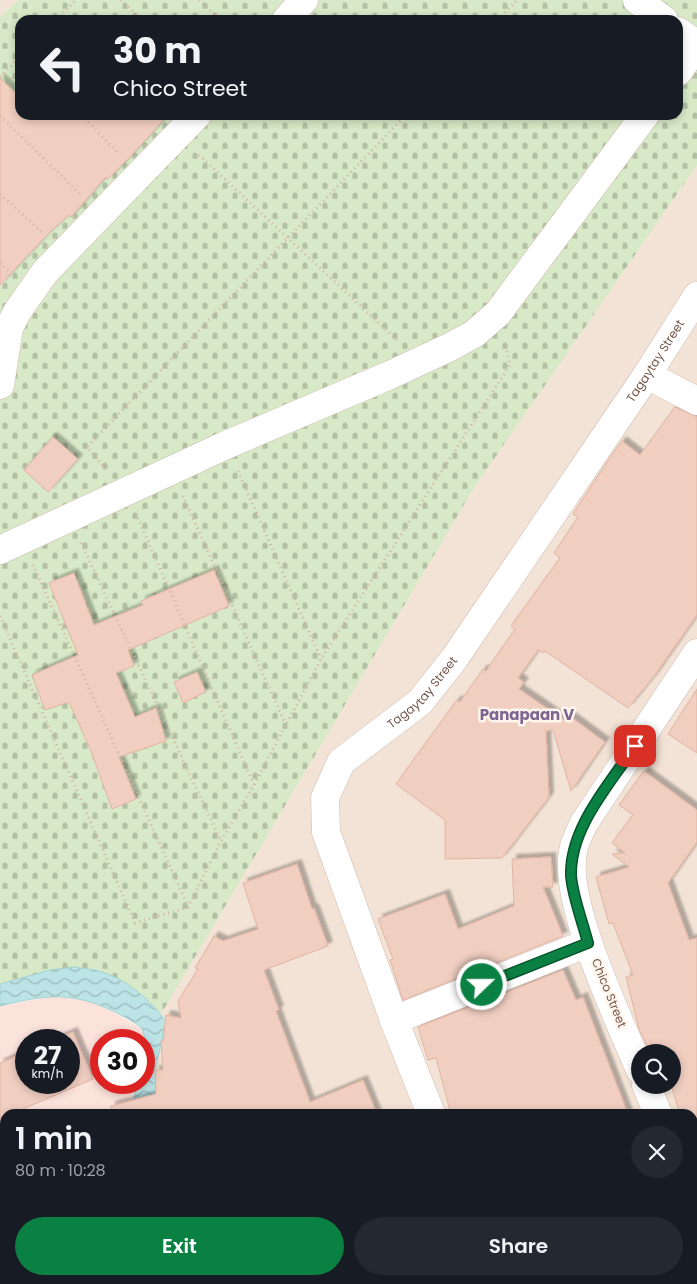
<!DOCTYPE html>
<html lang="en">
<head>
<meta charset="utf-8">
<style>
	body { margin:0; font-family:Poppins,sans-serif; background:#242831; color:#f1f3f6; height:100vh; display:flex; flex-direction:column; font-size:19px; white-space:nowrap }
	* { box-sizing:border-box; margin:0 }
	p { font-size:16px; color:#9ea1a6 }
	.icon { flex:none; width:28px; height:28px; fill:none; stroke:currentColor; stroke-width:2; stroke-linecap:round; stroke-linejoin:round }
	.map { position:relative; flex:1; overflow:hidden }
	.sheet { position:absolute; left:0px; top:1109px; width:698px; height:176px; display:flex; flex-direction:column; background:#171b24; border-radius:15px 15px 0 0; box-shadow:0 2px 8px #0003 }
	.sheet>* { flex:none }
	.hud { position:absolute; left:15px; top:15px; width:668px; height:105px; border-radius:15px; box-shadow:0 2px 8px #0003; background:#171b24; color:#f1f3f6; overflow:hidden }
	.tools { position:absolute; left:631px; top:1044px; display:grid; gap:10px }
	.tools a { display:grid; place-items:center; width:50px; height:50px; border-radius:50%; background:#171b24; box-shadow:0 2px 8px #0003; font-size:25px }
	.speed { position:absolute; left:15px; top:1029px; display:flex; gap:10px; font-size:25px; font-weight:700; text-align:center }
	.speed>* { display:grid; place-content:center; width:65px; height:65px; border-radius:50%; background:#171b24; box-shadow:0 2px 8px #0003; line-height:1 }
	.speed small { font-size:12px; font-weight:400 }
	.speed .limit { border:8px solid #d22; background:#fff; color:#111 }
	.pin { position:absolute; display:grid; place-items:center; width:42px; height:42px; color:#fff; margin:-21px; border-radius:10px; box-shadow:0 2px 8px #0006 }
	.me { position:absolute; width:55px; margin:-28px; rotate:68deg; stroke-linejoin:round; filter:drop-shadow(0 0 4px #0008) }
	.turn { display:flex; align-items:center; gap:18px; height:105px; padding:0 15px; font-size:22px }
	.turn .icon { width:65px; height:65px; stroke-width:2.5 }
	.turn b { display:block; font-size:35px; line-height:42px }
	.round { display:grid; place-items:center; flex:none; width:52px; height:52px; border-radius:26px; background:#242831 }
	.overview { display:flex; align-items:center; justify-content:space-between; height:85px; padding:0 15px }
	h1 { font-size:30px; font-weight:600; line-height:38px }
	.primary-button { display:flex; gap:10px; margin-top:auto; padding:10px 15px }
	.primary-button a { flex:1; height:58px; border-radius:30px; background:#0b8043; color:#fff; font-size:20px; font-weight:600; line-height:58px; text-align:center }
	.primary-button a+a { background:#242831; color:#f1f3f6 }
	.map>svg:first-child { display:block }
</style>
</head>
<body>
<div class="map">
<svg width="697" height="1284" viewBox="0 0 697 1284">
	<defs>
		<pattern id="cemetery-stones" width="16" height="16" patternUnits="userSpaceOnUse" patternTransform="scale(1.25)"><rect width="16" height="16" fill="#d7e9c6"/><path d="M2 7V4a2 2 0 0 1 4 0v3zM10 15v-3a2 2 0 0 1 4 0v3z" fill="#b3c0a3"/></pattern>
		<pattern id="water-waves" width="16" height="10" patternUnits="userSpaceOnUse" patternTransform="scale(1.25)"><rect width="16" height="10" fill="#bce3e5"/><path d="M0 5q4-4 8 0t8 0" fill="none" stroke="#9dbbbc"/></pattern>
		<filter id="shadow"><feDropShadow dx="4.5" dy="-4.5" stdDeviation="1" flood-color="#0004"/></filter>
	</defs>
	<rect width="100%" height="100%" fill="#fcf2e7"/>
	<g fill="#f3e3d6" fill-rule="evenodd">
		<path d="M 0,0 L 18,0 L 0,17 Z"/>
		<path d="M 697,165 L 697,1284 L 180,1284 L 177,1280 L 692,1280 L 692,1114 L 154,1114 L 156,1066 L 166,1023 L 161,1014 L 474,488 ZM 640,1052 L 672,1052 L 672,1085 L 640,1085 Z"/>
	</g>
	<path fill="#fbe2db" fill-rule="evenodd" d="M 55,996 L 81,998 L 102,1006 L 142,1029 L 144,1040 L 101,1040 L 101,1082 L 137,1083 L 131,1114 L 5,1114 L 5,1280 L 157,1280 L 158,1284 L 0,1284 L 0,1006 ZM 26,1040 L 69,1040 L 69,1082 L 26,1082 Z"/>
	<path fill="url(#cemetery-stones)" fill-rule="evenodd" d="M 18,0 L 697,0 L 697,165 L 474,488 L 161,1014 C 99,956 78,964 0,984 L 0,17 ZM 20,20 L 678,20 L 678,115 L 20,115 Z"/>
	<path fill="url(#water-waves)" stroke="#a3d3d6" d="M 75,967 C 84,969 94,969 102,972 C 126,979 153,1002 166,1022 L 156,1066 L 154,1114 L 131,1114 L 137,1083 L 144,1082 C 144,1072 147,1037 142,1029 C 137,1023 126,1018 119,1014 C 74,991 48,994 0,1006 L 0,984 L 50,970 Z"/>
	<g fill="#f0cec0" stroke="#e2b3a1" filter="url(#shadow)">
		<path d="M 0,78 L 20,97 L 20,115 L 168,115 L 130,157 L 108,179 L 106,177 L 71,217 L 69,215 L 49,233 L 0,285 Z"/>
		<path d="M 675,407 L 697,417 L 697,615 L 655,675 L 628,708 L 545,651 L 544,653 L 538,650 L 518,678 L 524,682 L 519,689 L 564,720 L 567,714 L 605,742 L 571,791 L 553,730 L 546,731 L 549,797 L 502,858 L 445,859 L 445,820 L 396,784 L 457,700 L 460,702 L 483,669 L 486,671 L 515,629 L 511,626 L 560,558 L 554,553 L 578,517 L 573,514 L 611,456 L 622,441 L 640,455 Z"/>
		<path d="M 53,437 L 78,459 L 48,492 L 24,470 Z"/>
		<path d="M 214,570 L 229,606 L 128,650 L 134,666 L 116,673 L 135,717 L 156,708 L 166,741 L 119,757 L 136,799 L 112,809 L 91,751 L 69,702 L 45,710 L 32,675 L 78,655 L 49,583 L 74,573 L 94,625 L 143,605 L 141,601 Z"/>
		<path d="M 197,672 L 206,692 L 183,703 L 174,682 Z"/>
		<path d="M 697,689 L 697,753 L 668,734 Z"/>
		<path d="M 644,771 L 697,810 L 697,842 L 668,883 L 689,940 L 697,938 L 697,1151 L 693,1151 L 692,1114 L 680,1114 L 671,1085 L 672,1085 L 672,1052 L 661,1052 L 659,1045 L 648,1048 L 639,1029 L 626,977 L 633,975 L 613,923 L 609,924 L 596,877 L 629,867 L 612,854 L 625,853 L 612,843 L 633,815 L 619,805 Z"/>
		<path d="M 551,857 L 553,887 L 543,887 L 563,936 L 403,1000 L 390,960 L 393,959 L 378,919 L 445,894 L 458,929 L 514,906 L 512,859 Z"/>
		<path d="M 297,864 L 312,909 L 314,908 L 328,946 L 264,970 L 279,1010 L 276,1011 L 310,1102 L 363,1080 L 377,1114 L 112,1114 L 111,1106 L 156,1094 L 155,1070 L 163,1070 L 161,1041 L 163,1041 L 166,1015 L 181,1018 L 178,1001 L 198,969 L 195,968 L 214,936 L 223,941 L 258,929 L 243,883 Z"/>
		<path d="M 563,970 L 576,1000 L 583,997 L 628,1114 L 451,1114 L 436,1058 L 428,1060 L 418,1027 Z"/>
		<path d="M 73,1032 L 93,1079 L 11,1114 L 5,1114 L 5,1117 L 0,1119 L 0,1063 L 26,1052 L 26,1082 L 69,1082 L 69,1040 L 54,1040 Z"/>
	</g>
	<g fill="none" stroke-linecap="round" stroke-linejoin="round">
		<g stroke="#cfbbb0" stroke-width="29">
			<g id="street">
				<path d="M 637,0 L 664,20"/>
				<path d="M 286,20 L 304,0"/>
				<path d="M 678,31 L 697,45 L 678,72"/>
				<path d="M 647,375 L 697,401"/>
				<path d="M 0,385 L 9,328 L 17,312 L 45,272 L 197,115"/>
				<path d="M 0,550 L 226,445 L 390,375 L 450,347 L 474,334 L 498,313 L 645,115"/>
				<path d="M 394,1020 L 588,943"/>
				<path d="M 640,1070 C 619,1019 563,904 573,852 C 574,842 580,832 584,823 L 697,653"/>
				<path d="M 646,1085 L 658,1114"/>
				<path id="s1" d="M 431,1114 L 394,1020 L 326,832 L 325,798 L 341,762 L 420,702 L 454,659 L 647,375 L 697,296"/>
				<path d="M 692,1200 L 697,1211"/>
			</g>
		</g>
		<g stroke="#d5b1a3" stroke-width="3" stroke-dasharray="1 4" stroke-linecap="butt">
			<path d="M 121,0 L 142,20"/>
			<path d="M 199,0 L 221,20"/>
			<path d="M 61,15 L 66,20"/>
			<path d="M 56,20 L 76,0"/>
			<path d="M 498,20 L 517,0"/>
			<path d="M 0,77 L 20,57"/>
			<path d="M 81,115 L 119,154"/>
			<path d="M 0,116 L 80,194"/>
			<path d="M 199,155 L 397,340"/>
			<path d="M 0,194 L 44,234"/>
			<path d="M 0,263 L 10,273"/>
			<path d="M 106,469 L 87,447 L 406,115"/>
			<path d="M 238,471 L 321,659"/>
			<path d="M 183,496 L 285,723"/>
			<path d="M 138,518 L 254,785"/>
			<path d="M 81,543 L 221,841"/>
			<path d="M 33,565 L 188,906"/>
			<path d="M 0,616 L 135,923 L 188,907 L 221,841 L 254,785 L 321,659 L 510,365 L 505,345"/>
		</g>
		<use href="#street" stroke="#fff" stroke-width="28"/>
	</g>
	<g fill="none" stroke-linecap="round" stroke-linejoin="round">
		<g stroke="#07532c" stroke-width="12">
			<path id="route" d="M 482,985 L 588,943 C 583,923 572,895 571,875 C 570,827 610,784 635,746"/>
		</g>
		<use href="#route" stroke="#0b8043" stroke-width="9"/>
	</g>
	<g text-anchor="middle" stroke-width="5" stroke-linejoin="round" paint-order="stroke">
		<g font-size="12" fill="#75574c" stroke="#fef6ed">
			<text dy="4" stroke="none"><textPath href="#s1" startOffset="888">Tagaytay Street</textPath></text>
			<text dy="4" stroke="none"><textPath href="#s1" startOffset="482">Tagaytay Street</textPath></text>
			<text transform="translate(609 993) rotate(68)" y="4">Chico Street</text>
		</g>
		<g font-size="15" font-weight="bold" fill="#7d6491" stroke="#fef6ed">
			<text x="527" y="720">Panapaan V</text>
		</g>
	</g>
</svg>
<div class="tools">
<a><svg class="icon" aria-label="search" viewBox="0 0 24 24"><circle cx="10" cy="10" r="6"/><path d="M15 15l6 6"/></svg></a>
</div>
<div class="speed"><div>27<small>km/h</small></div><div class="limit">30</div></div>
<div class="pin" style="left:635px;top:746px;background:#d93025"><svg class="icon" aria-label="arrive" viewBox="0 0 24 24"><path d="M6 21V4h12l-3 4 3 4H6"/></svg></div>
<svg class="me" style="left:482px;top:985px" viewBox="-20 -20 40 40"><circle r="17" fill="#0b8043" stroke="#fff" stroke-width="3"/><path d="M0-11L8 9 0 5-8 9z" fill="#fff"/></svg>
<div class="hud">
<div class="turn"><svg class="icon" aria-label="left" viewBox="0 0 24 24"><path d="M17 20v-9H6M10 6l-5 5 5 5"/></svg><div><b>30 m</b>Chico Street</div></div>
</div>
<section class="sheet">
<div class="overview"><div><h1>1 min</h1><p>80 m · 10:28</p></div><a class="round"><svg class="icon" aria-label="close" viewBox="0 0 24 24"><path d="M6 6l12 12M18 6L6 18"/></svg></a></div>
<div class="primary-button"><a>Exit</a><a>Share</a></div>
</section>
</div>
</body>
</html>
